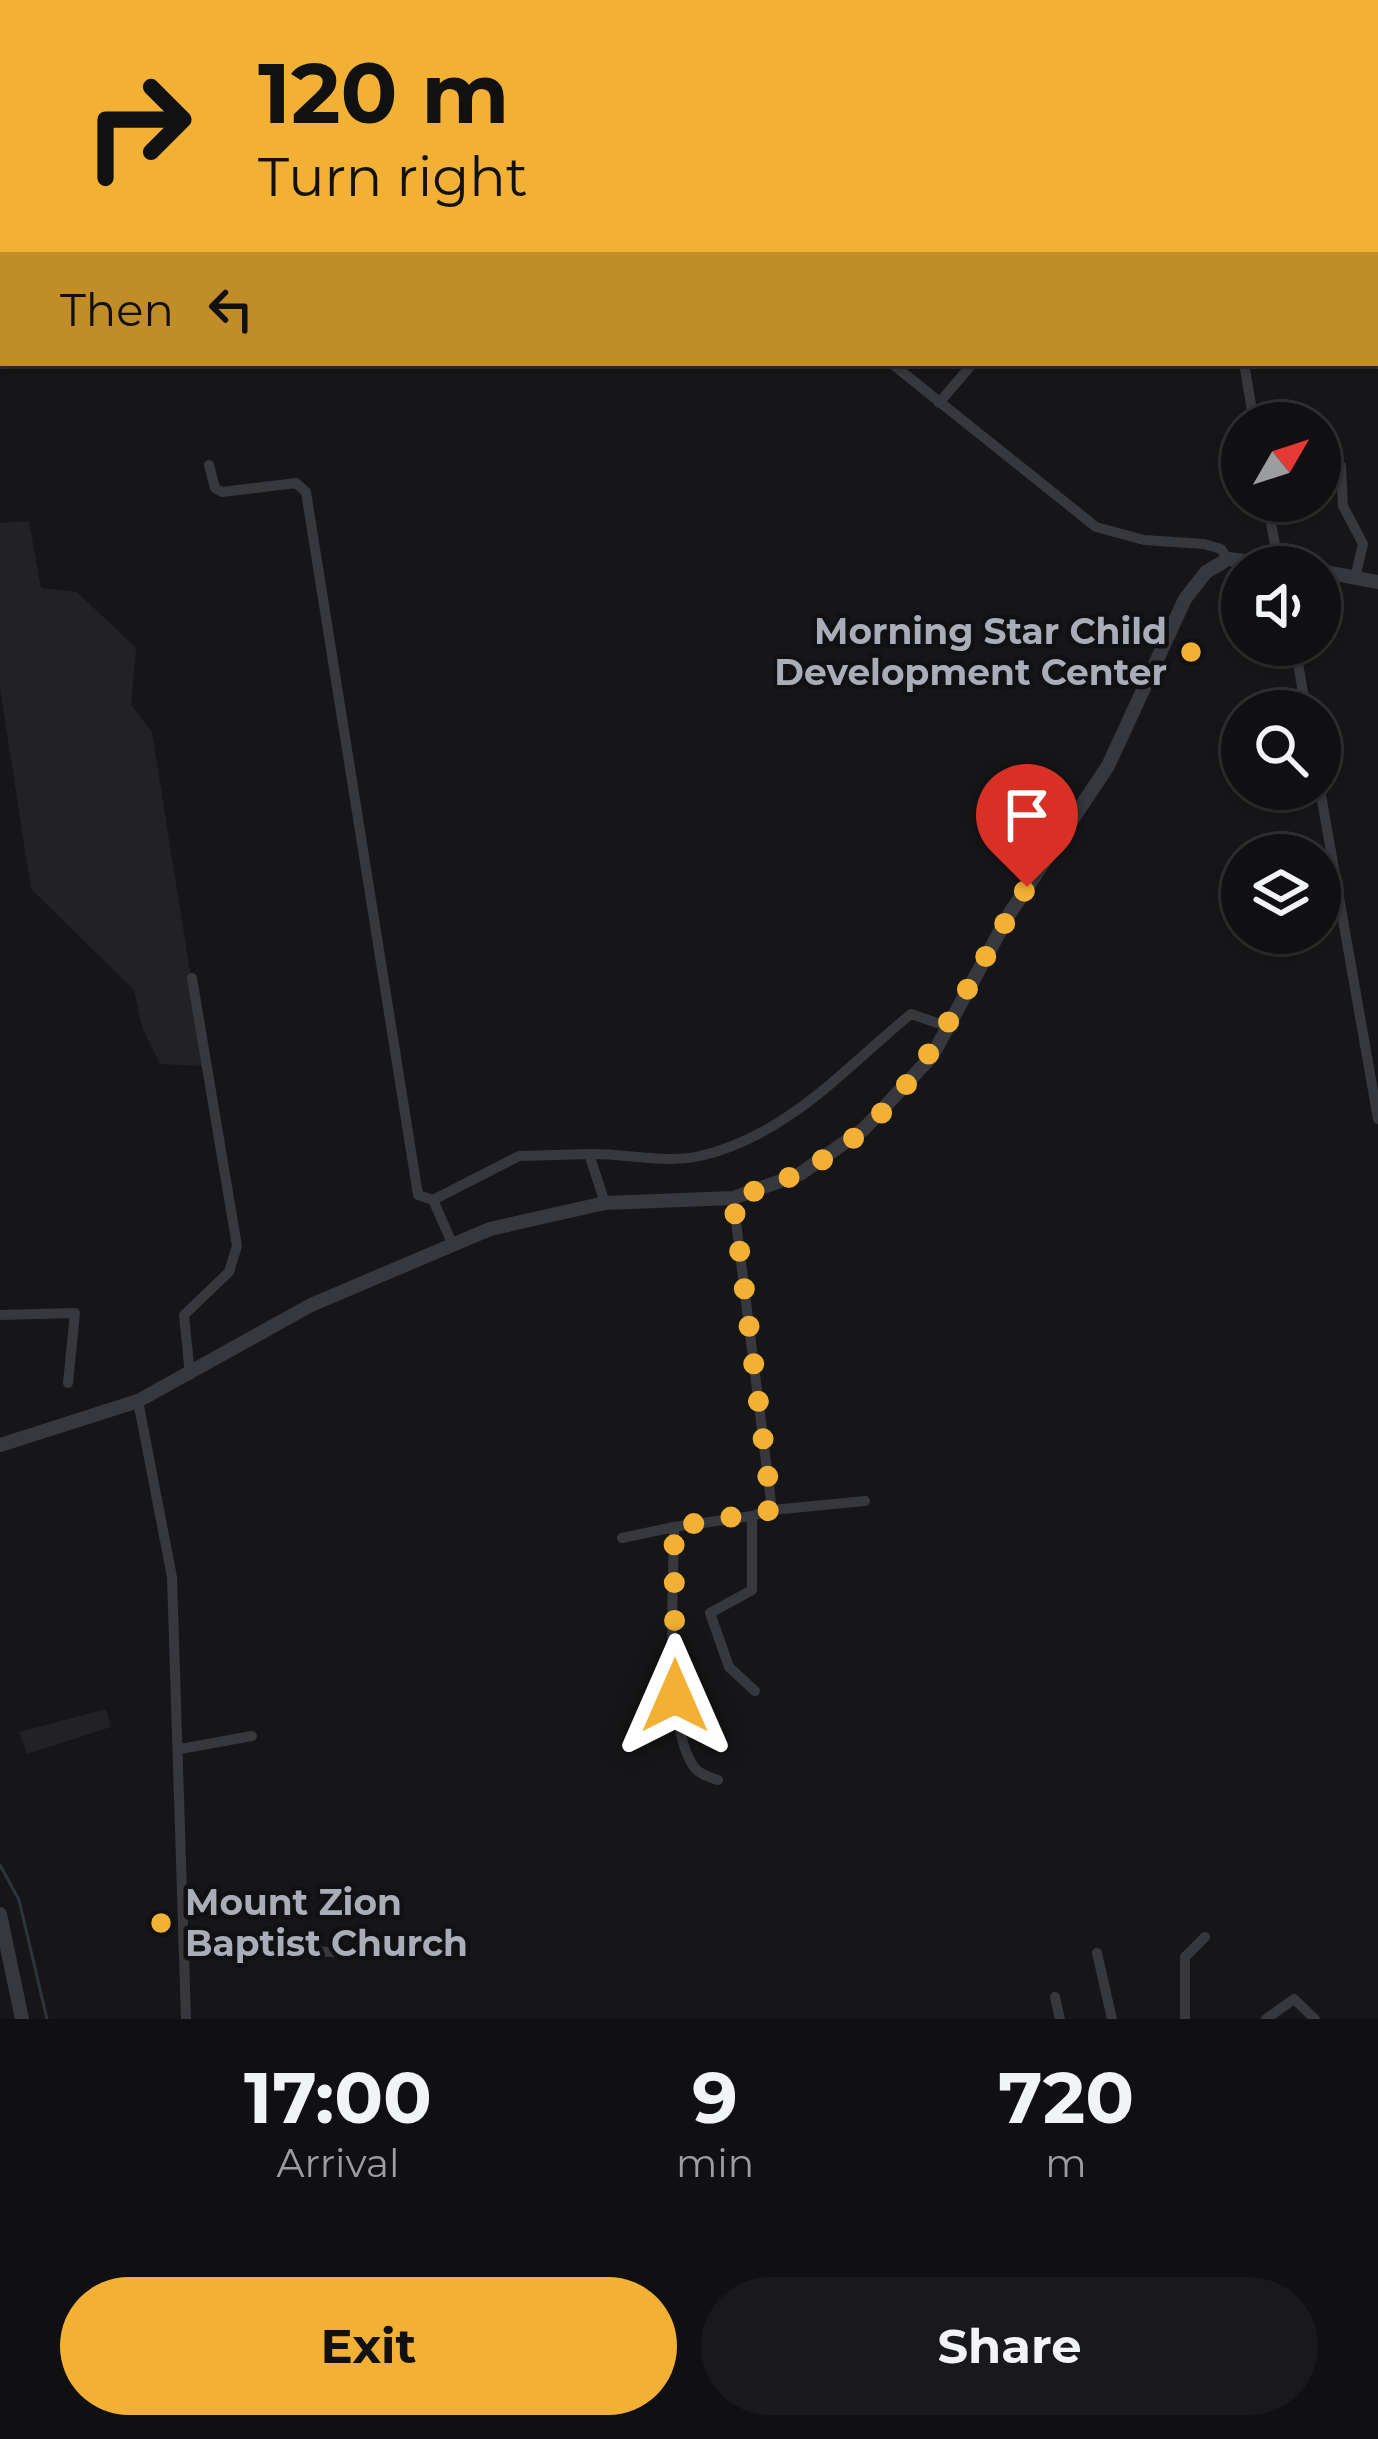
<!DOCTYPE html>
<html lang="en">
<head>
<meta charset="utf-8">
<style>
	body { margin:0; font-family:Montserrat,sans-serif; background:#19191b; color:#f1f3f6; height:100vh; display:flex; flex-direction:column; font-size:45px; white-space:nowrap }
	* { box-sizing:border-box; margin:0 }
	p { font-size:39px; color:#9c9d9f }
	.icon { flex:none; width:66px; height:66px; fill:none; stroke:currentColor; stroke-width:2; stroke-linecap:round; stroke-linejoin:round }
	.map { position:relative; height:2019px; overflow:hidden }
	.panel { display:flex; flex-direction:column; background:#101012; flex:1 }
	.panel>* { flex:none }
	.banner { position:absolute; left:0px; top:0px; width:1380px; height:366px; box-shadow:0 3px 9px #0004,0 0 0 3px #303032; background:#f2b134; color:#111; overflow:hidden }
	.needle { width:78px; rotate:51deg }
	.buttons { position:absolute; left:1221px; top:402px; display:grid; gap:24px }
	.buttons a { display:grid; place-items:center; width:120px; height:120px; border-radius:50%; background:#101012; box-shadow:0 3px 9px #0004,0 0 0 3px #303032; font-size:60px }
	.pin { position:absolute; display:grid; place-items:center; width:102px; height:102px; color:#fff; margin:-123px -51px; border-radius:50% 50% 50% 0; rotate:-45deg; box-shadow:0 0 12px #0007 }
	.pin .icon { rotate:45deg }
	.me { position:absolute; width:132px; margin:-66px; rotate:0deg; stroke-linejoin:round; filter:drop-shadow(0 0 9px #0008) }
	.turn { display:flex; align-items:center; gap:42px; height:252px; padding:0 60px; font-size:54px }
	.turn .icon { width:156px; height:156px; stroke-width:2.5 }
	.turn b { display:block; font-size:84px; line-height:102px }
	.then { display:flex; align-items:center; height:114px; padding:0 60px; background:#0003; gap:24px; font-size:45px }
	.eta { display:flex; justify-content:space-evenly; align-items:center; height:204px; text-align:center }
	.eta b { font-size:72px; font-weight:700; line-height:84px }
	.action { display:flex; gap:24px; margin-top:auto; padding:24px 60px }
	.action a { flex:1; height:138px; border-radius:72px; background:#f2b134; color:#111; font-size:48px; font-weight:700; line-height:138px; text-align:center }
	.action a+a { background:#19191b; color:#f1f3f6 }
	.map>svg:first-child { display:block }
</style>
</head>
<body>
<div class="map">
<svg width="1378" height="2019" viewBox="0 0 1378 2019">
	<rect width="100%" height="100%" fill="#161618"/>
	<g fill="#222225">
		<path d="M 29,521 L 41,588 L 77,592 L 136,648 L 131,705 L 152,732 L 205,1066 L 160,1064 L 142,1027 L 134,990 L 31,889 L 0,688 L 0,523 Z"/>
		<path d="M 106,1709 L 111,1727 L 27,1754 L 19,1732 Z"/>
	</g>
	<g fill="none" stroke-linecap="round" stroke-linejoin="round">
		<path stroke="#2c353c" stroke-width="3" d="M 0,1865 L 19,1900 L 47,2019"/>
		<g stroke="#37383d" stroke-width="10">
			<path d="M 1181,0 L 1181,3"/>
			<path d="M 1114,3 L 1114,0"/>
			<path d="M 891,363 L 1096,527 L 1144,540 L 1204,544 L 1221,549 L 1228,559"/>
			<path d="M 1244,363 L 1254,423"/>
			<path d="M 939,403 L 973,363"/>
			<path d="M 209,465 L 215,488 L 222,492 L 296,483 L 306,492 L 418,1195 L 433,1200"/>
			<path d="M 1341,466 L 1343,506 L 1363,544 L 1355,578"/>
			<path d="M 1267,501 L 1279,567"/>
			<path d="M 1295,645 L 1306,711"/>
			<path d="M 1320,789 L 1378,1119"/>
			<path d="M 589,1154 C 625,1153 666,1164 700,1156 C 787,1136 844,1069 911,1014 L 949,1027"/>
			<path d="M 733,1198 L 772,1510 L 752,1516 L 752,1590 L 710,1613 L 729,1667 L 755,1691"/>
			<path d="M 452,1243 L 433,1200 L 519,1156 L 589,1154 L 605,1203"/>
			<path d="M 0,1315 L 75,1313 L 68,1383"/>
			<path d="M 190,1375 L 184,1315 L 229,1272 L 237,1246 L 192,978"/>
			<path d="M 138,1401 L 172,1577 L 186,2019"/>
			<path d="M 772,1510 L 865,1501"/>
			<path d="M 622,1538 L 674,1527"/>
			<path d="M 180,1749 L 252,1736"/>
			<path d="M 718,1780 C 710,1777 700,1775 694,1767 C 663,1724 674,1582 674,1527 L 752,1516"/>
			<path d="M 186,1949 L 337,1952"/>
			<path d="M 1097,1953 L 1112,2019"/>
			<path d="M 1055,1997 L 1060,2019"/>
			<path d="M 1185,2019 L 1185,1957 L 1205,1937"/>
			<path d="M 1266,2019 L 1294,1999 L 1315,2019"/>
		</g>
		<g stroke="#37383d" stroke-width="14">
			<path d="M 1320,571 L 1378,582"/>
			<path d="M 0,1445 L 138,1401 L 311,1305 L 490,1229 L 605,1203 L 733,1198 L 800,1174 L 864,1129 L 932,1056 L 1010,913 L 1108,766 L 1185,599 L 1206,572 L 1228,559 L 1299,567"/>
			<path d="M 0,1914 L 22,2019"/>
		</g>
	</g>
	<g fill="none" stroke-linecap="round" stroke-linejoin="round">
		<path stroke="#f2b134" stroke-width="21" stroke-dasharray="0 37.8" d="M 675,1696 L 674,1527 L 772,1510 L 733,1198 C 912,1146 938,1026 1027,887"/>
	</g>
	<g fill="#f2b134" stroke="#111113" stroke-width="4.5">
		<circle cx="1191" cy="652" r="12"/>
		<circle cx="161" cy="1923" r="12"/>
	</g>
	<g text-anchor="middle" stroke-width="9" stroke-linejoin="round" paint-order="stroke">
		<g font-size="36" font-weight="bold" fill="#a8adb8" stroke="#111113" text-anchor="end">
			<text x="1167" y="644">Morning Star Child<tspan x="1167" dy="41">Development Center</tspan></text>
			<text x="185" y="1915" text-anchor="start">Mount Zion<tspan x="185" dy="41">Baptist Church</tspan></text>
		</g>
	</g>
</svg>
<div class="buttons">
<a><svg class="needle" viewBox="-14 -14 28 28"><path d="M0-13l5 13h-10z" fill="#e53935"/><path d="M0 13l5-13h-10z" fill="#9c9d9f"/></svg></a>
<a><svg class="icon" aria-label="sound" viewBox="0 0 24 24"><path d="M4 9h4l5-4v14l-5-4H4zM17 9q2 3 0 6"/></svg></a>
<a><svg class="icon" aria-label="search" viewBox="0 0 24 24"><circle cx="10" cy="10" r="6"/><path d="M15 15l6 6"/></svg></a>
<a><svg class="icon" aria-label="layers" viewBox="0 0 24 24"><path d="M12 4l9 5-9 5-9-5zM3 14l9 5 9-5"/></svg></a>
</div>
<div class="pin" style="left:1027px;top:887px;background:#d93025"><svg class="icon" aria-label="arrive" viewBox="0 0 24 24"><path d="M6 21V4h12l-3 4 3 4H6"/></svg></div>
<svg class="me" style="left:675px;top:1696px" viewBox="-20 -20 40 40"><path d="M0-17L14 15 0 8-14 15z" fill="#f2b134" stroke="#fff" stroke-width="4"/></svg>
<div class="banner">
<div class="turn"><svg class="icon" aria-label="right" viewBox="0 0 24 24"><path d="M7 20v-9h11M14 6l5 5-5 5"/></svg><div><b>120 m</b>Turn right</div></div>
<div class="then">Then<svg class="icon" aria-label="left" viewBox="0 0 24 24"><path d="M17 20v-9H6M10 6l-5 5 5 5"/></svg></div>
</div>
</div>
<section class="panel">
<div class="eta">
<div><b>17:00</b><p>Arrival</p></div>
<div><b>9</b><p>min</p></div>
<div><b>720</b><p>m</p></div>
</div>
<div class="action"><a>Exit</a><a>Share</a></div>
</section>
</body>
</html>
